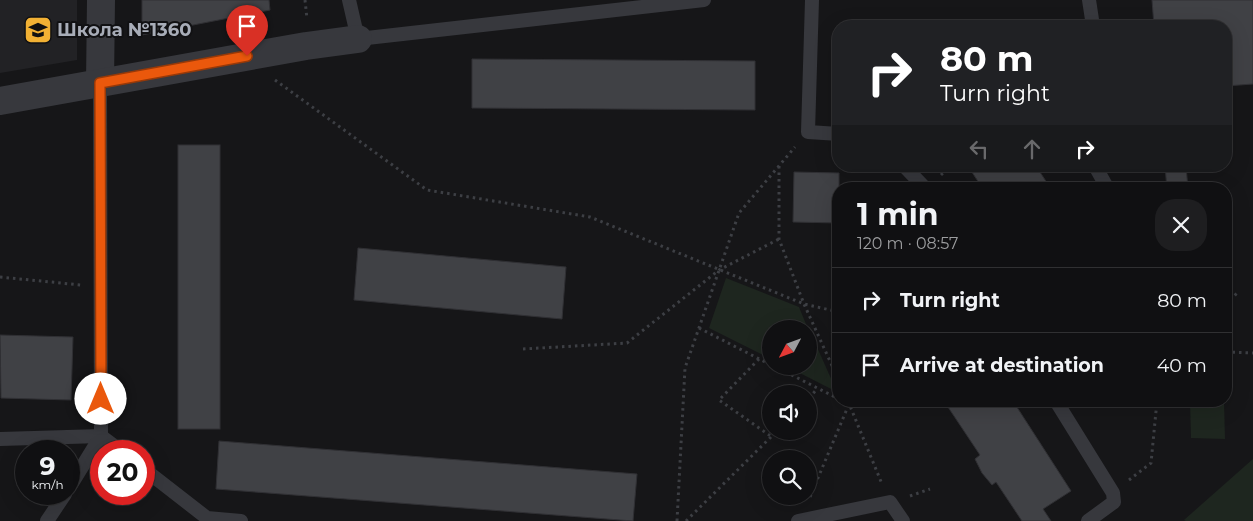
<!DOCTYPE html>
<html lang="en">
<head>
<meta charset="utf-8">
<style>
	body { margin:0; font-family:Montserrat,sans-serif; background:#1e1e20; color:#f1f3f6; height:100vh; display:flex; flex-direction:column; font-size:19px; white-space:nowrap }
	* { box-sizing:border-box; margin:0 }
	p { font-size:16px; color:#9c9d9f }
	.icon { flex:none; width:28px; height:28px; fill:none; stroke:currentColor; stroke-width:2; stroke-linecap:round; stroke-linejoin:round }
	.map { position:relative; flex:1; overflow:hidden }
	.side { position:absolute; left:832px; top:182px; width:400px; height:225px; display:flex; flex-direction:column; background:#101012; border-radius:20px; box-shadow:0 5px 20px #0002,0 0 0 1px #303032 }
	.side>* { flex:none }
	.guide { position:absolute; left:832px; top:20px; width:400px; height:152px; border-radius:20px; box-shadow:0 5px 20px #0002,0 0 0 1px #303032; background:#202124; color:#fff; overflow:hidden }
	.needle { width:32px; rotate:229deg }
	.controls { position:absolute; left:762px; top:320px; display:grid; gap:10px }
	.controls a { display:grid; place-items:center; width:55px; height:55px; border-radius:50%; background:#101012; box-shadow:0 5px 20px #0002,0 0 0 1px #303032; font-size:25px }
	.speed { position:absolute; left:15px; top:440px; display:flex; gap:10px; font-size:25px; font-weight:700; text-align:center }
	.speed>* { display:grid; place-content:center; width:65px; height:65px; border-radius:50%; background:#101012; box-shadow:0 5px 20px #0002,0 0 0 1px #303032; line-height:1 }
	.speed small { font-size:12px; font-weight:400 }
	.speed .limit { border:8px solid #d22; background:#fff; color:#111 }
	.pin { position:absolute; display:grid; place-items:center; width:42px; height:42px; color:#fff; margin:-51px -21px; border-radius:50% 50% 50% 0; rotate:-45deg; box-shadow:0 0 5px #0007 }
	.pin .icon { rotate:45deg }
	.me { position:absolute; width:55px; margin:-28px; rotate:0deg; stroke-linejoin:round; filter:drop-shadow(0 0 4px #0008) }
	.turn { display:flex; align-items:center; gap:18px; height:105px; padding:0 25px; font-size:22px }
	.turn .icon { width:65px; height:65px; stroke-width:2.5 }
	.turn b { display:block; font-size:35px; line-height:42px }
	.lanes { display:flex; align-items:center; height:48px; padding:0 25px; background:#0003; justify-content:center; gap:25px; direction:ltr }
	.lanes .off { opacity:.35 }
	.round { display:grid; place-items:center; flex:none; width:52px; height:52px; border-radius:20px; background:#1e1e20 }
	.overview { display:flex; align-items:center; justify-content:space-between; height:85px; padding:0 25px }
	h1 { font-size:30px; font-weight:700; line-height:38px }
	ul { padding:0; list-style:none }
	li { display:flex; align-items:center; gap:15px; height:65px; padding:0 25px; border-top:1px solid #303032 }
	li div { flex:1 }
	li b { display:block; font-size:19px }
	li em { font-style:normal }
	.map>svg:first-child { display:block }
</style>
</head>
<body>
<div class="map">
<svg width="1253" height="521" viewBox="0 0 1253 521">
	<rect width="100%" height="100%" fill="#161618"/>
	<path fill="#222225" d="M 0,0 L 77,0 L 77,60 L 0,73 Z"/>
	<g fill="#1e261f">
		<path d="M 726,278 L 799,307 L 808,329 L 771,329 L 771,359 L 709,328 Z"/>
		<path d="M 809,329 L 837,392 L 786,366 L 809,366 Z"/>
		<path d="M 1190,401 L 1224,401 L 1225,439 L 1191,438 Z"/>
		<path d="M 1253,459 L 1253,521 L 1186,521 L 1184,520 Z"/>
	</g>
	<g fill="#404145" stroke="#303034">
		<path d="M 142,0 L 269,0 L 270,10 L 142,35 Z"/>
		<path d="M 1152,0 L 1253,0 L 1253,84 L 1226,86 L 1226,26 L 1154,26 Z"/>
		<path d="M 472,59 L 755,61 L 755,110 L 472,108 Z"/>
		<rect x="178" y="145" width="42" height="284"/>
		<path d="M 968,166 L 1036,166 L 1051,189 L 983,189 Z"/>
		<path d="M 1165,166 L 1186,166 L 1188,189 L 1167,189 Z"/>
		<path d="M 794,172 L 839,173 L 839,223 L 793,222 Z"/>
		<path d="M 358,248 L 566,267 L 562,319 L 354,300 Z"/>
		<path d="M 0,335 L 73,337 L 71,400 L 1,398 Z"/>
		<path d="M 944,401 L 1013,401 L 1071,491 L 1043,509 L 1051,521 L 1022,521 L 996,482 L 992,485 L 982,473 L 975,459 L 980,455 Z"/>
		<path d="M 219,441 L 637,474 L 633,521 L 216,489 Z"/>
	</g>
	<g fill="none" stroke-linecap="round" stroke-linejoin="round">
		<g stroke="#3d3f44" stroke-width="3" stroke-dasharray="2.5 4" stroke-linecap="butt">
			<path d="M 305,0 L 307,19"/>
			<path d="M 275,80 L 427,190 L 590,217 L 804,304 L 839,312"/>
			<path d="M 779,166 L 779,239 L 804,304 L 839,381"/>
			<path d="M 941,175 L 950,166"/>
			<path d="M 0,277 L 81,285"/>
			<path d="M 1226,305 L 1237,293"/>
			<path d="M 699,328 L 771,365"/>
			<path d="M 523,349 L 627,343 L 719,270 L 779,239"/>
			<path d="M 1226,352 L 1253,353"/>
			<path d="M 759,359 L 719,400 L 772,437"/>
			<path d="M 774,366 L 839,399"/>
			<path d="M 833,369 L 839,364"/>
			<path d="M 809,398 L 817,389"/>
			<path d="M 848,401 L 882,484"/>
			<path d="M 849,404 L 854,401"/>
			<path d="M 1129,480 L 1151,463 L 1157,401"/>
			<path d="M 910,496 L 930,489"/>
			<path d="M 810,497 L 849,404 L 844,401"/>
			<path d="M 677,521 L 685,368 L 739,213 L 795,147"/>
			<path d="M 686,521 L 777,431"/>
		</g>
		<g stroke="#37383d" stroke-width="14">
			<path d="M 349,0 L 358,39 L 704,0"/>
			<path d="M 812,0 L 808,132 L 839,134"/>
			<path d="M 1089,0 L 1093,26"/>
			<path d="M 904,166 L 926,189"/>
			<path d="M 1095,166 L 1108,189"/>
			<path d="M 1056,401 L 1113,493 L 1114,502 L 1088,521"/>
			<path d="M 0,439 L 101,436 L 121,451"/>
			<path d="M 144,469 L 207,518 L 241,521"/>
			<path d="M 69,488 L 101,436 L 100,83"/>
			<path d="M 47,521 L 65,494"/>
			<path d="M 798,521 L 890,502 L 903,521"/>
		</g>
		<g stroke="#37383d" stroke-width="28">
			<path d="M 100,83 L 101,0"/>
			<path d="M 0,101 L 306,46 L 358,39"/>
		</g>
	</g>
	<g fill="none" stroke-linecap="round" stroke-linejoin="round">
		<g stroke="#983908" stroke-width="12">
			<path id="route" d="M 101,399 L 100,83 L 247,56"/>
		</g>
		<use href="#route" stroke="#ea580c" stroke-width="9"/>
	</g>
	<defs>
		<g id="school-square" transform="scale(1.4375)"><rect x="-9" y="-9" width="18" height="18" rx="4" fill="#f2b134" stroke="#111113"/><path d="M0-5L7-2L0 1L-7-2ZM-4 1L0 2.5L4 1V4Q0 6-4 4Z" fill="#111"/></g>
	</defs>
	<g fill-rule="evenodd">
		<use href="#school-square" x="38" y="30"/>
	</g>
	<g text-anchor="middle" stroke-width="4" stroke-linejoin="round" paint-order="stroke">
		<g font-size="18" font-weight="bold" fill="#a8adb8" stroke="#111113" text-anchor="start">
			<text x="57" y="36">Школа №1360</text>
		</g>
	</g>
</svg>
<div class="controls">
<a><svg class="needle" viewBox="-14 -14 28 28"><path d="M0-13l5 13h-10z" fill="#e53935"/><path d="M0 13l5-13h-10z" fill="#9c9d9f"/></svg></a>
<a><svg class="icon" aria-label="sound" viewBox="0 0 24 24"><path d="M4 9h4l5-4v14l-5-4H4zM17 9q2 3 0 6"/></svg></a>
<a><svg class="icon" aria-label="search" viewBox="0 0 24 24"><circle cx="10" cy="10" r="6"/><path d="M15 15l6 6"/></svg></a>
</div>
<div class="speed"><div>9<small>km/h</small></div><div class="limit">20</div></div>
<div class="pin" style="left:247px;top:56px;background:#d93025"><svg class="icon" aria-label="arrive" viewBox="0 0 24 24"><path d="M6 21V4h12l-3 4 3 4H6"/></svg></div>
<svg class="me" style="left:101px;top:399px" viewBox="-20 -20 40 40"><circle r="19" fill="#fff"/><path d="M0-13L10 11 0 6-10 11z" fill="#ea580c"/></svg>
<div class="guide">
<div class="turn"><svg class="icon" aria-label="right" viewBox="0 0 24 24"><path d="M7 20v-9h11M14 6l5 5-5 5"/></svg><div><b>80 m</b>Turn right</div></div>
<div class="lanes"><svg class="icon off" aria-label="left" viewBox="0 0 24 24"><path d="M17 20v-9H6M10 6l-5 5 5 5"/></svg><svg class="icon off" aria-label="ahead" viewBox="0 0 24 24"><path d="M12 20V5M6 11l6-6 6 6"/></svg><svg class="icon" aria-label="right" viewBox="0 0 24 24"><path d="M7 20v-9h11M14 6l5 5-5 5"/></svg></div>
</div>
<section class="side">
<div class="overview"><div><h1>1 min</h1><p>120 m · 08:57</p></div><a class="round"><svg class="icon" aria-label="close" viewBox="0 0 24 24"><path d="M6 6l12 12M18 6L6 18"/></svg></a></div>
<ul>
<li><svg class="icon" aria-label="right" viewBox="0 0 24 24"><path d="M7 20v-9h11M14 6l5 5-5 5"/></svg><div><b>Turn right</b></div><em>80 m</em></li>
<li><svg class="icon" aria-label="arrive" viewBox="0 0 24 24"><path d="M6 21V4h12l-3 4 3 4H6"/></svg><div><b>Arrive at destination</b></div><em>40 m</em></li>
</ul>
</section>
</div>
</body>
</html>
